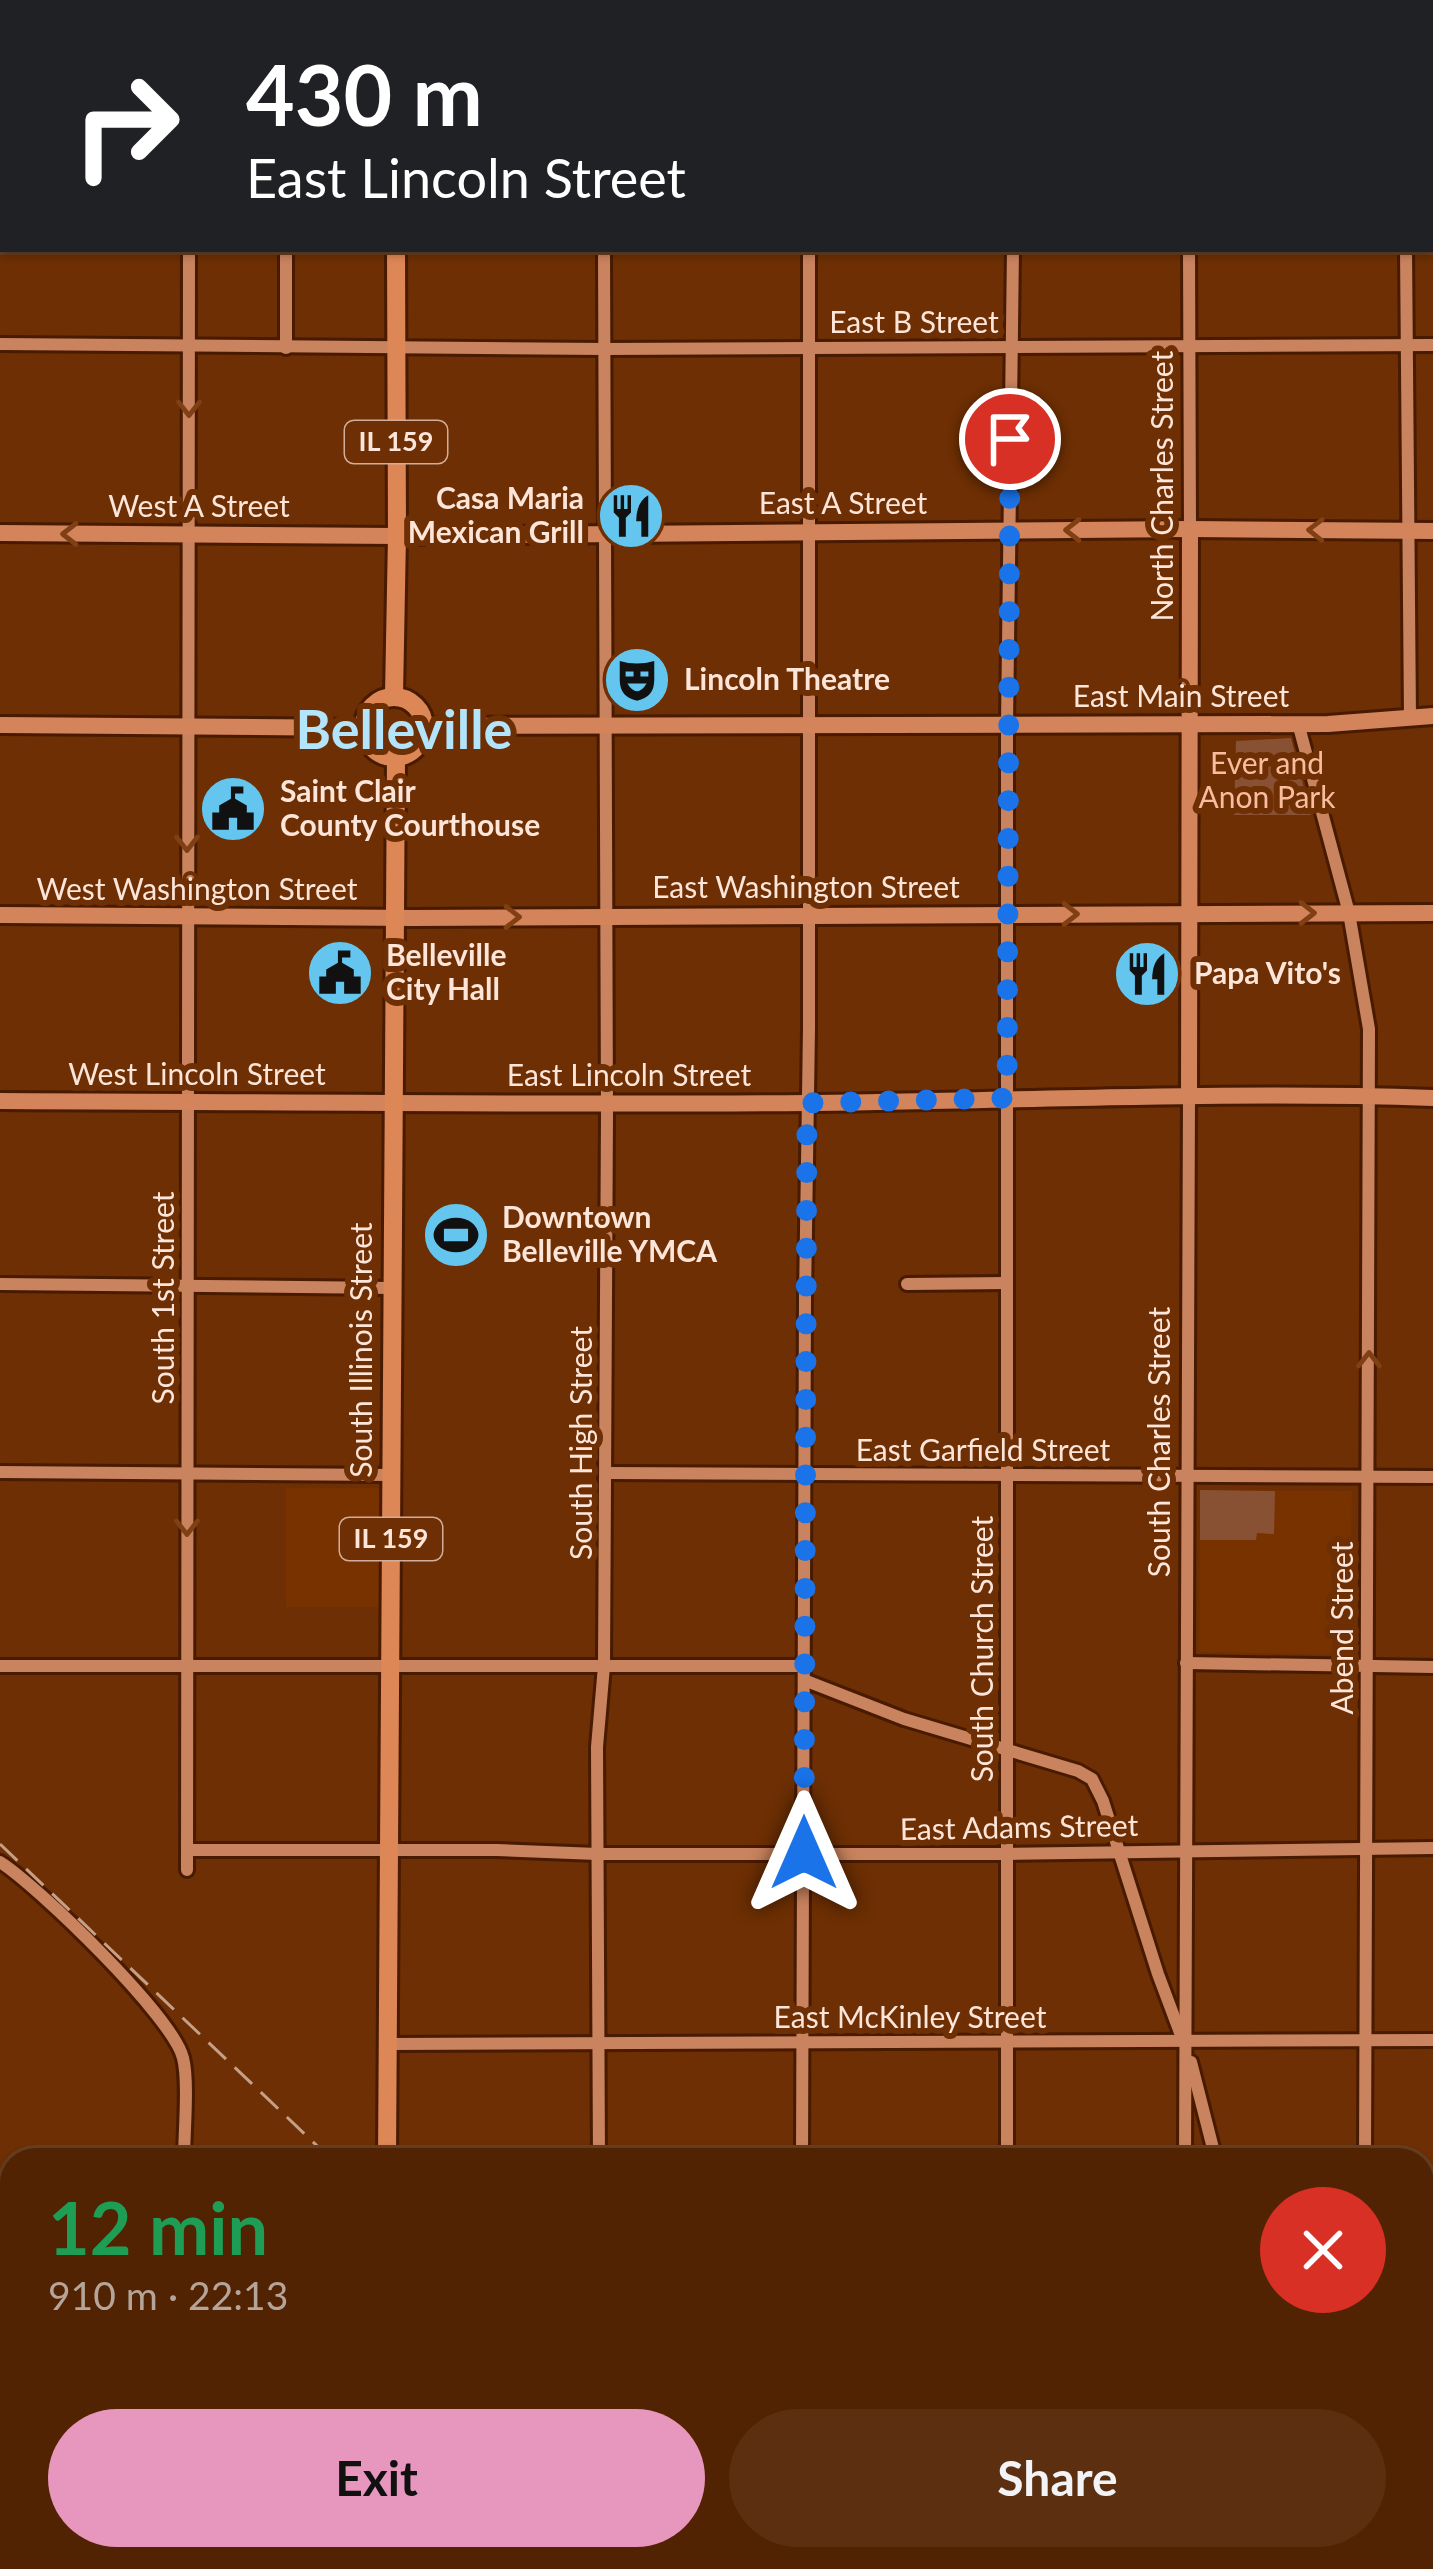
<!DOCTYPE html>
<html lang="en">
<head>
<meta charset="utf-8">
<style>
	body { margin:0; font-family:Lato,sans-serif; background:#5c2f11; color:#f1f3f6; height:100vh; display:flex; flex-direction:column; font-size:45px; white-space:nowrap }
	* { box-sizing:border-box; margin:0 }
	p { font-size:39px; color:#b5a499 }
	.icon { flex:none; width:66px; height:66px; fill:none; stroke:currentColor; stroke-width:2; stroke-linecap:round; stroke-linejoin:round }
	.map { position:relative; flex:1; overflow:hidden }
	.drawer { position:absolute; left:0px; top:2148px; width:1434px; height:423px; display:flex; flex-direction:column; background:#522302; border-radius:36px 36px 0 0; box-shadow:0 3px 9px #0004,0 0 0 3px #684024 }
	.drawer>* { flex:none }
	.guide { position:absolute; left:0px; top:0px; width:1434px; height:252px; box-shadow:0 3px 9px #0004,0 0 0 3px #684024; background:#202124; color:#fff; overflow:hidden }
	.pin { position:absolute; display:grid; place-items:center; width:102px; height:102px; color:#fff; margin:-51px; border:6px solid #fff; border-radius:50%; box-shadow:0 3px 12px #0007 }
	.me { position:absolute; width:132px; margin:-66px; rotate:0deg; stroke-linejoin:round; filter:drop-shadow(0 0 9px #0008) }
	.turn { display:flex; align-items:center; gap:42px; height:252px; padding:0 48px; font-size:54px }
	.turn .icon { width:156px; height:156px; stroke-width:2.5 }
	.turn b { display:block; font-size:84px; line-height:102px }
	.round { display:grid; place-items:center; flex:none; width:126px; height:126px; border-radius:63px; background:#5c2f11 }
	.overview { display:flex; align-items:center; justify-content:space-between; height:204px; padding:0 48px }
	h1 { font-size:72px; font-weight:700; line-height:90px; color:#1e9e55 }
	.cta { display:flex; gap:24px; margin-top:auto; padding:24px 48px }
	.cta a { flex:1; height:138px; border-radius:72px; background:#e797bd; color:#111; font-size:48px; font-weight:700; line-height:138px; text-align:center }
	.cta a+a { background:#5c2f11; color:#f1f3f6 }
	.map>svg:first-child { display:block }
</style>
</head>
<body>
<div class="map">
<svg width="1433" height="2569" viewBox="0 0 1433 2569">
	<rect width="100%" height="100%" fill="#6d2f03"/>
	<g fill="#773200">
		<rect x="286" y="1488" width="93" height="119"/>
		<path d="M 1200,1490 L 1352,1491 L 1350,1655 L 1202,1652 L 1199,1650 Z"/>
		<path d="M 164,2559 L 368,2559 L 368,2569 L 175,2569 Z"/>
	</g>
	<g fill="#895134">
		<path d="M 1291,738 L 1311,815 L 1234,815 L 1236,741 Z"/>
		<path d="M 1200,1490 L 1275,1491 L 1274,1534 L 1257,1533 L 1256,1540 L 1200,1540 Z"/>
	</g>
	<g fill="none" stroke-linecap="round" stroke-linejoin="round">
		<g stroke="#15323f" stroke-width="3">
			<path d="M 0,2507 L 12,2515"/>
			<path d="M 95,2559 L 118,2569"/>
		</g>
		<g stroke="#481a00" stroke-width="18">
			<g id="street">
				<path d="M 1188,0 L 1188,3"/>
				<path d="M 1404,0 L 1404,3"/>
				<path d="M 190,3 L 190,0"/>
				<path d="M 605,3 L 605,0"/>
				<path d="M 809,3 L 809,0"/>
				<path d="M 1016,3 L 1016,0"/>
				<path d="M 0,131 L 3,131"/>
				<path d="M 1431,156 L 1433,156"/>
				<path d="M 1189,249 L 1190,529"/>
				<path d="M 1406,249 L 1410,718"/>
				<path d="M 0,344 L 604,349 L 1433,345"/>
				<path d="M 286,348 L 286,249"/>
				<path d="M 1298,723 L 1349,913 L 1369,1029 L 1365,2160"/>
				<path d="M 0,1284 L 392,1288"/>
				<path d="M 907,1284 L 1007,1283"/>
				<path d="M 0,1472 L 391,1475"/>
				<path d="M 606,1473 L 1433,1477"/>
				<path d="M 1186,1663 L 1433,1667"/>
				<path d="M 0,1666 L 804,1666"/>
				<path d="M 804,1680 L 904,1719 L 1078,1771 L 1092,1779 L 1103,1801 L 1158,1974 L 1182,2038"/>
				<path d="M 187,1850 L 497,1850 L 597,1854 L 1007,1854 L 1433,1848"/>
				<path d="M 0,1862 C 38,1886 173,2017 183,2058 C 189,2081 184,2134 184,2160"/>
				<path d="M 187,1870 L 189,249"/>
				<path d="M 388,2044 L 1433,2040"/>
				<path d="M 1191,2062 L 1216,2160"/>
				<path d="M 599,2160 L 597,1747 L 604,1666 L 607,1113 L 604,249"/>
				<path d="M 802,2160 L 805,1297 L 809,1028 L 809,249"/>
				<path d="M 1007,2160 L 1007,724 L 1013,249"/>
				<path d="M 1185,2160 L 1189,1097"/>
				<path d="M 1422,2225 L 1433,2225"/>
				<path d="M 0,2418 L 12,2418"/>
				<path d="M 1007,2559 L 1007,2569"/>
				<path d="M 1322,2559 L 1324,2569"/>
				<path d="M 600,2569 L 600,2559"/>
				<path d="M 800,2569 L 800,2559"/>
				<path d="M 1183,2569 L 1183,2559"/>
			</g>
		</g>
		<g stroke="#481a00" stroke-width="22">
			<g id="secondary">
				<path d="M 0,533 L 397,536 L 1190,529 L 1433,531"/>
				<path d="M 0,725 L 363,728"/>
				<path d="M 425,726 L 1328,724 L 1433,716"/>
				<path d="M 0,915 L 413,918 L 1433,913"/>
				<path d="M 1189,1097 L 1190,529"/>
				<path d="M 0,1101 C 269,1102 538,1105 807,1103 C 1016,1101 1225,1091 1433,1098"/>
			</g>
		</g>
		<g stroke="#481a00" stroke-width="24">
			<g id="primary">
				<path d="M 395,0 L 395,3"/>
				<path d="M 394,695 L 397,536 L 396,249"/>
				<circle cx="394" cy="727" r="30"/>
				<path d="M 387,2160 L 396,757"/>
				<path d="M 385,2569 L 385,2559"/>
			</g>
		</g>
		<use href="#street" stroke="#c9835e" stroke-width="12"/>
		<use href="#secondary" stroke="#d3845a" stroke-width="16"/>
		<use href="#primary" stroke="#dd8656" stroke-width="18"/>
		<g stroke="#c69f87" stroke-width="3" stroke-dasharray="24 12" stroke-linecap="butt">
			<path d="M 0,1844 L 332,2160"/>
			<path d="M 733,2559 L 742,2569"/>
		</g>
	</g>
	<defs><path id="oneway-chevron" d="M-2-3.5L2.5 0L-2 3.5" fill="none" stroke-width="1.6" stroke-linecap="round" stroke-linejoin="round" transform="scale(3)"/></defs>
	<g stroke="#7f4015">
		<use href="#oneway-chevron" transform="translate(189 408) rotate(90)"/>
		<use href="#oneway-chevron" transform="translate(187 843) rotate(90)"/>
		<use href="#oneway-chevron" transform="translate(1369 1360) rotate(-90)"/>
		<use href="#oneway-chevron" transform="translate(187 1527) rotate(90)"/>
	</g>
	<g stroke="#814014">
		<use href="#oneway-chevron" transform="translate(1073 530) rotate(180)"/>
		<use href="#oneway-chevron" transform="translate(1316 530) rotate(-179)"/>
		<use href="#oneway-chevron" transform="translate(70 534) rotate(-180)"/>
		<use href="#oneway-chevron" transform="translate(1307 913)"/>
		<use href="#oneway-chevron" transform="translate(1070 914)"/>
		<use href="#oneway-chevron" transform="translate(512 917)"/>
	</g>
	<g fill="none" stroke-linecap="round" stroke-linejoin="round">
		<path stroke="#1a73e8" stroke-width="21" stroke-dasharray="0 37.8" d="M 804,1853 L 807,1103 L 1007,1098 L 1010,439"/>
	</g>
	<defs>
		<g id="restaurant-disc" transform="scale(3.45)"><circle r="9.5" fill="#64c5ee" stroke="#6d2f03"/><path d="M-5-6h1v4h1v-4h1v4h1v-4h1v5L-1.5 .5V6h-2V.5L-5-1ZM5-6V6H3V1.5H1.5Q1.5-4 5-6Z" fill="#111"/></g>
		<g id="theatre-disc" transform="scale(3.45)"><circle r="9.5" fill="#64c5ee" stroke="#6d2f03"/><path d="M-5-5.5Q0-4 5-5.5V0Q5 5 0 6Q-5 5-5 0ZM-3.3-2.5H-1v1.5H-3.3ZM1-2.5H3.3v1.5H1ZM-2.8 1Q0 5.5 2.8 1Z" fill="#111"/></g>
		<g id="civic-disc" transform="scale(3.45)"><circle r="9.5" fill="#64c5ee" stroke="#6d2f03"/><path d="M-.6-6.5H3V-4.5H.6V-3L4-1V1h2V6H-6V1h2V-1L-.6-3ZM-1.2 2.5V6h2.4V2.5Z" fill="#111"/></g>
		<g id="stadium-disc" transform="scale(3.45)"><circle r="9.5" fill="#64c5ee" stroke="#6d2f03"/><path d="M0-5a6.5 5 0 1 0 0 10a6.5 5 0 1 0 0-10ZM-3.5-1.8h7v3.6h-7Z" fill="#111"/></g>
	</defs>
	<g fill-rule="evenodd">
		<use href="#restaurant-disc" x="631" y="516"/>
		<use href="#theatre-disc" x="637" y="680"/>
		<use href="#civic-disc" x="233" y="809"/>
		<use href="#civic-disc" x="340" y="973"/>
		<use href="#restaurant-disc" x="1147" y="974"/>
		<use href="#stadium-disc" x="456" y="1235"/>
	</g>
	<g text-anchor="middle" stroke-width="12" stroke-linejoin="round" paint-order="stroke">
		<g fill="#6d2f03" stroke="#d2ae9a" stroke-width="3">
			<rect x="345" y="421" width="102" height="42" rx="9"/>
			<rect x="340" y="1518" width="102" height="42" rx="9"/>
		</g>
		<g font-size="27" font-weight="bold" fill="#fde5da">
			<text x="396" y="451">IL 159</text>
			<text x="391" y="1548">IL 159</text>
		</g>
		<g font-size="30" fill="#fde5da" stroke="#6d2f03">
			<text x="914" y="333">East B Street</text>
			<text transform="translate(1163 486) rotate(-90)" y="10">North Charles Street</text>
			<text x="843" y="514">East A Street</text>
			<text x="199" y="517">West A Street</text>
			<text x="1181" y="707">East Main Street</text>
			<text x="806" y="898">East Washington Street</text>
			<text x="197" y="900">West Washington Street</text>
			<text x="197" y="1085">West Lincoln Street</text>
			<text x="629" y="1086">East Lincoln Street</text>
			<text transform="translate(164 1298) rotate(-90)" y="10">South 1st Street</text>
			<text transform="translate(362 1350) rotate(-90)" y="10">South Illinois Street</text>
			<text transform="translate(1160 1442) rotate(-90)" y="10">South Charles Street</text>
			<text transform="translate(582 1443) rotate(-90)" y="10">South High Street</text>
			<text x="983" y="1461">East Garfield Street</text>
			<text transform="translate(1343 1628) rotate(-90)" y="10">Abend Street</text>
			<text transform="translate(983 1649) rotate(-90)" y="10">South Church Street</text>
			<text transform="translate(1019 1828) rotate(-1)" y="10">East Adams Street</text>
			<text x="910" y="2028">East McKinley Street</text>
		</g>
		<g font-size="30" font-weight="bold" fill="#fde5da" stroke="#6d2f03" text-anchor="start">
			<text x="584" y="509" text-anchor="end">Casa Maria<tspan x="584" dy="34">Mexican Grill</tspan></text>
			<text x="684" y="690">Lincoln Theatre</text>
			<text x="280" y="802">Saint Clair<tspan x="280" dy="34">County Courthouse</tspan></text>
			<text x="386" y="966">Belleville<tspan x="386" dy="34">City Hall</tspan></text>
			<text x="1194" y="984">Papa Vito's</text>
			<text x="502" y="1228">Downtown<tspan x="502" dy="34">Belleville YMCA</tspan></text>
		</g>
		<g font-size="30" fill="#f8bd9e" stroke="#6d2f03">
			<text x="1267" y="774">Ever and<tspan x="1267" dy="34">Anon Park</tspan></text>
		</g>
		<g font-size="54" font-weight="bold" fill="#b2e4fb" stroke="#6d2f03">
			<text x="404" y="749">Belleville</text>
		</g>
	</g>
</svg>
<div class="pin" style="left:1010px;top:439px;background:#d93025"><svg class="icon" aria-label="arrive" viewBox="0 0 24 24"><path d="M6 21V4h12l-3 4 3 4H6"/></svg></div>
<svg class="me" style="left:804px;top:1853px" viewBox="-20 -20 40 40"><path d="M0-17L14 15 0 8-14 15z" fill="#1a73e8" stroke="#fff" stroke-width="4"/></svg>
<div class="guide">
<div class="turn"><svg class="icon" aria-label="right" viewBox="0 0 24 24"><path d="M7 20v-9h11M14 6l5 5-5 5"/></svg><div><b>430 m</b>East Lincoln Street</div></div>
</div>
<section class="drawer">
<div class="overview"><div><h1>12 min</h1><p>910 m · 22:13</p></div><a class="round" style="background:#d93025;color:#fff"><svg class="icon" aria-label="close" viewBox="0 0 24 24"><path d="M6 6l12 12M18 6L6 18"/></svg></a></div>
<div class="cta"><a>Exit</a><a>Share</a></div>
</section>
</div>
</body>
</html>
